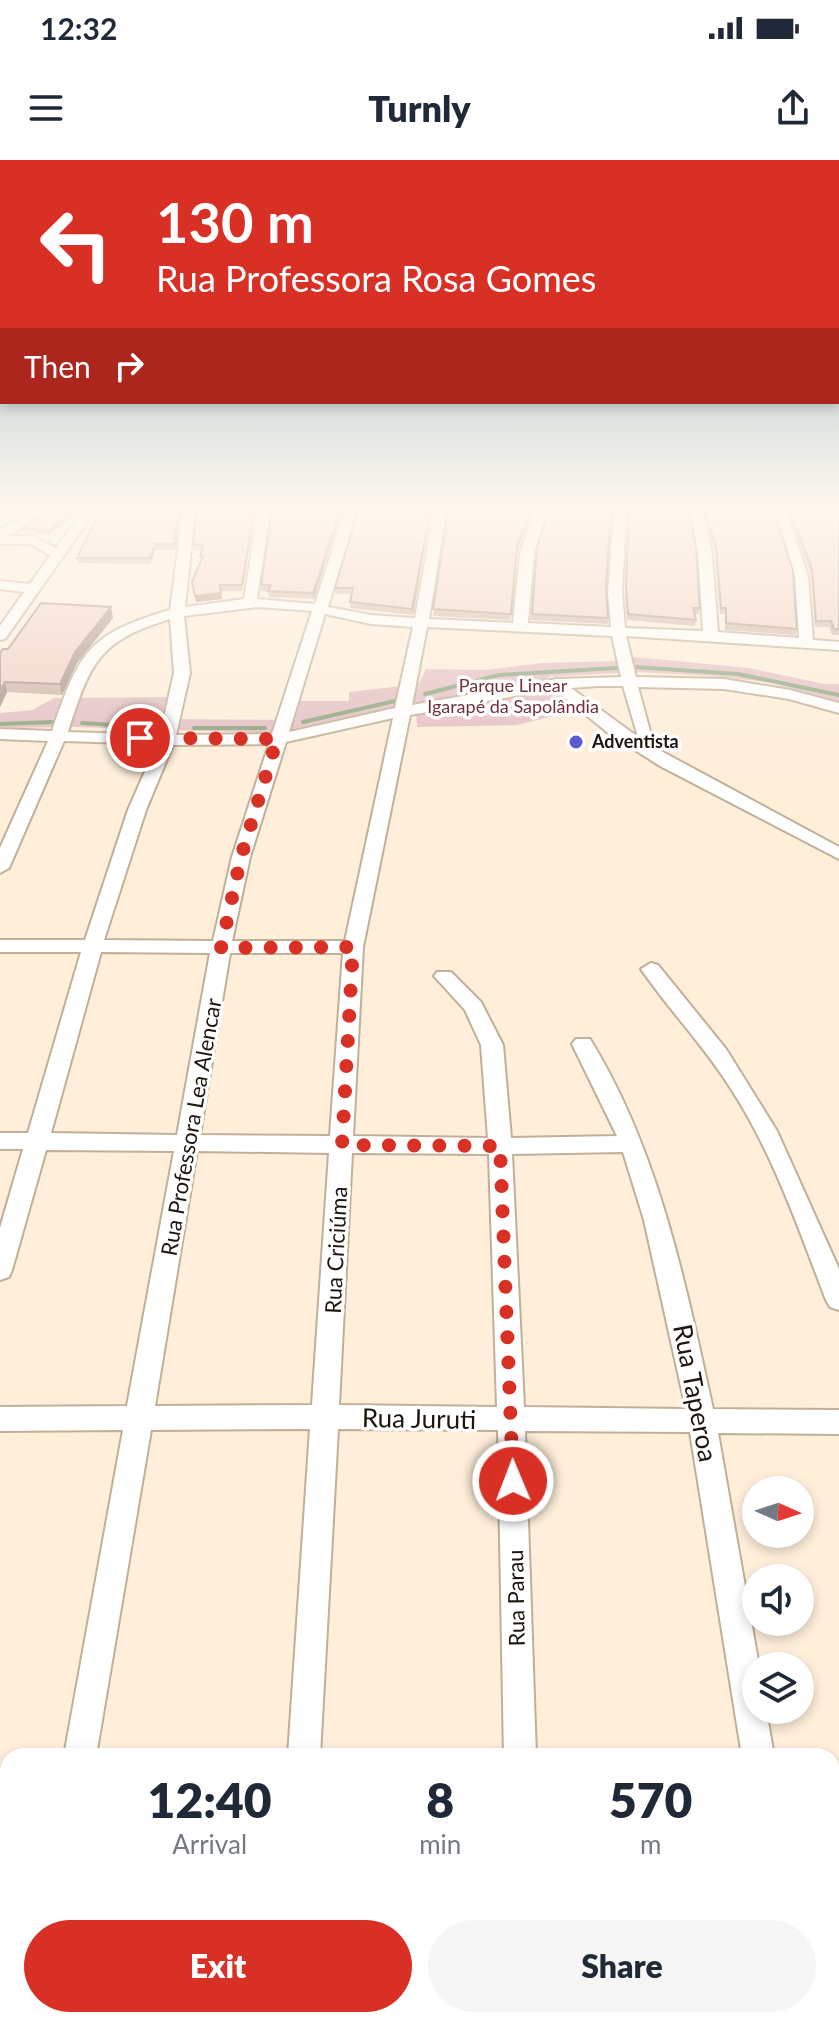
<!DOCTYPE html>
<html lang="en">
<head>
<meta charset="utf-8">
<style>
	body { margin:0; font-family:Lato,sans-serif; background:#f6f6f7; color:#1f2937; height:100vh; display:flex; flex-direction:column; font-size:30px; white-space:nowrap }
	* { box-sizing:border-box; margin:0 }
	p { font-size:26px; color:#747a83 }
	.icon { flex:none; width:44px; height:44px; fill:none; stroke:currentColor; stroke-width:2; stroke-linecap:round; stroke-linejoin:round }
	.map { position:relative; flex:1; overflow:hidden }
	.drawer { position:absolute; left:0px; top:1588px; width:840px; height:280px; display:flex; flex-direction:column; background:#fff; border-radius:24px 24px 0 0; box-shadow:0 4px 12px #0003 }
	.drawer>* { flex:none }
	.hud { position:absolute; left:0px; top:0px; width:840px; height:244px; box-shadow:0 4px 12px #0003; background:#d93025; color:#fff; overflow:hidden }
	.needle { width:52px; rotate:93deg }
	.fabs { position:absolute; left:742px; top:1316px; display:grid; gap:16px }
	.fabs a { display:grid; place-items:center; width:72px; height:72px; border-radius:50%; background:#fff; box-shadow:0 4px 12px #0003; font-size:40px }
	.pin { position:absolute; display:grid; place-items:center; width:68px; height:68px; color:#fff; margin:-34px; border:4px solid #fff; border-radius:50%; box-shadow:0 2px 8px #0007 }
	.me { position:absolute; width:88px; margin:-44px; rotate:359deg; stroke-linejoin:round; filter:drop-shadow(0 0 6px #0008) }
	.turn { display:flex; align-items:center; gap:28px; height:168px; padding:0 24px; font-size:36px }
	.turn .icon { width:104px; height:104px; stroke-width:2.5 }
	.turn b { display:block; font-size:56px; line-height:68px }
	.then { display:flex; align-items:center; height:76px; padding:0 24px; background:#0003; gap:16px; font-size:30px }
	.eta { display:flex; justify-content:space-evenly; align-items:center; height:136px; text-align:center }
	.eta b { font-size:48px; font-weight:800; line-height:56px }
	.button { display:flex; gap:16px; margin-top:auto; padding:16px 24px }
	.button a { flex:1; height:92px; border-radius:48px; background:#d93025; color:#fff; font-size:32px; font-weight:800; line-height:92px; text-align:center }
	.button a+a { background:#f6f6f7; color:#1f2937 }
	.status { display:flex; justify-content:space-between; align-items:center; height:56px; padding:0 40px; background:#fff; direction:ltr }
	.status svg { height:22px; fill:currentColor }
	header { display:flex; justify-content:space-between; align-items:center; height:104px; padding:0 24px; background:#fff; font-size:36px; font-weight:800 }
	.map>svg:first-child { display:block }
</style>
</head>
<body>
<div class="status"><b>12:32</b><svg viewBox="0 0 49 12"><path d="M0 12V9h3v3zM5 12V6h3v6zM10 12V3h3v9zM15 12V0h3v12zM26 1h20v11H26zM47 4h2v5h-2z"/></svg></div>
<header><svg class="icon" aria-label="menu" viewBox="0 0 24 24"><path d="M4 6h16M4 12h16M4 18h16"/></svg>Turnly<svg class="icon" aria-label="share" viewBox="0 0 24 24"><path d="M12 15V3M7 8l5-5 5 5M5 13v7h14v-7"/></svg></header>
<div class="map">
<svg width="839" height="1868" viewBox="0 0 839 1868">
	<rect width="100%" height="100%" fill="#feeeda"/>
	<path fill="#e3bfc3" d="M 634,497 L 749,508 L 824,524 L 839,524 L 839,541 L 767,522 L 714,516 L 636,512 L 547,517 L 592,546 L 517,565 L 417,567 L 416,553 L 397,546 L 274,573 L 75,567 L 0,568 L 0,553 L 32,550 L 54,538 L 168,537 L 165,559 L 295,560 L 300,541 L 349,541 L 349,532 L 419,524 L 426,509 L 486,510 L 541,503 L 618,501 Z"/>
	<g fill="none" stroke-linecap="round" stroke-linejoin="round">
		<g stroke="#89a37d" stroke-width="4">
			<path d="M 635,507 L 738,514 L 839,535"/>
			<path d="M 425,534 L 499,515 L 617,508"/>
			<path d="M 303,562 L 395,541"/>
			<path d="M 82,563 L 148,567"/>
			<path d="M 0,564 L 52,562"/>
			<path d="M 194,568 L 265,568"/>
		</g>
		<g stroke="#c1af97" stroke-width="4">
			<g id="minor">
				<path d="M 35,351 L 51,351 L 7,376 L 32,376 L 56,388 L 83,351 L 95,351 L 5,479 L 0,480 L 0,466 L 24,432 L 0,429 L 0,421 L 30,424 L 50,396 L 31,384 L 0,384 L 0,369 Z"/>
				<path d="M 183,351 L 195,351 L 185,447 L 244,439 L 258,351 L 270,351 L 257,439 L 315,444 L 345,351 L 357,351 L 328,447 L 371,455 L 415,458 L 434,351 L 446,351 L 429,459 L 513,463 L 520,393 L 535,351 L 547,351 L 534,393 L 528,463 L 611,467 L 608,432 L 614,351 L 626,351 L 622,432 L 625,468 L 703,471 L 698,393 L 690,351 L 702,351 L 712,393 L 718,472 L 799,478 L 795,416 L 774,351 L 786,351 L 808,416 L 813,480 L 839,482 L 839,490 L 626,476 L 636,517 L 724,519 L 790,530 L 839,543 L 839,553 L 789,539 L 724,529 L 638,527 L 650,571 L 661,591 L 839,687 L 839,699 L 660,606 L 607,572 L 554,529 L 410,555 L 363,787 L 353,976 L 488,978 L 481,885 L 465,850 L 434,816 L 437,812 L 451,812 L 481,842 L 503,885 L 511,978 L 617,976 L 572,884 L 576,879 L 590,879 C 659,991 685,1122 713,1249 L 839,1250 L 839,1274 L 718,1273 L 759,1506 L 756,1506 L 756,1550 L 766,1550 L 774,1596 L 742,1596 L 690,1272 L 525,1271 L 536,1596 L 504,1596 L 498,1270 L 338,1269 L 320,1596 L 288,1596 L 310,1269 L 151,1270 L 96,1596 L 64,1596 L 123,1270 L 0,1271 L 0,1247 L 127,1246 L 174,991 L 46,990 L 12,1110 L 9,1117 L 0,1120 L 0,1068 L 23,989 L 0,989 L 0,973 L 28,973 L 81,792 L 0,792 L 0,780 L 85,780 L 128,650 L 157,584 L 64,581 L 9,708 L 0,713 L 0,688 L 48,581 L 0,579 L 0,569 L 52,571 C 79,493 87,474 170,450 ZM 259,447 L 312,451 L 272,574 L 176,575 L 190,513 L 184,456 ZM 325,454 L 371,464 L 413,467 L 395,548 L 289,572 ZM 170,459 L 174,513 L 160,575 L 68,572 C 90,504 97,481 170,459 ZM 427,467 L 612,476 L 621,517 L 557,519 L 412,545 ZM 598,526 L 623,526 L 638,577 L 571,528 ZM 393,558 L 345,781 L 232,781 L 250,697 L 286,582 ZM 269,584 L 232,697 L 213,781 L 104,780 L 146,650 L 173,585 ZM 101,792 L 210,793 L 177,975 L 51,973 ZM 230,793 L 343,793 L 330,976 L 200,975 ZM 197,991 L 329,993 L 312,1245 L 155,1246 ZM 623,992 L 644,1060 L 686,1249 L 524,1247 L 512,994 ZM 352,993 L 489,994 L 497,1247 L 339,1245 Z"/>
				<path d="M 651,803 L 658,805 L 726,889 L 777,971 L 839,1109 L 839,1150 L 830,1147 L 826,1140 C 799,1070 774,996 733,932 C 706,888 670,851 641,809 Z"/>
				<path d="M 839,1668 L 839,1702 L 832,1703 L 832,1669 Z"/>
				<path d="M 14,1860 L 52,1860 L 50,1868 L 12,1868 Z"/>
				<rect x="267" y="1860" width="38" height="8"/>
				<rect x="517" y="1860" width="38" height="8"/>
				<path d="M 780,1860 L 818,1860 L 819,1868 L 781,1868 Z"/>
			</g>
		</g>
		<use href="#minor" fill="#fff" fill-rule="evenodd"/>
	</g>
	<g fill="#cfb4a9">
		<path d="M 100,351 L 181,351 L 175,390 L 155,390 L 150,404 L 78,403 L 77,398 Z"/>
		<path d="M 196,351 L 255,351 L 242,431 L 221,431 L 222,439 L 196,442 L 192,422 L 201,400 L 202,390 L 194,390 Z"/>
		<path d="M 342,351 L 314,439 L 269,437 L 268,431 L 261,431 L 261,425 Z"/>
		<path d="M 358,351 L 431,351 L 413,455 L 350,448 L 352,434 L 335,434 L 335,428 Z"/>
		<path d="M 448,351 L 532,351 L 517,392 L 510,460 L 433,456 Z"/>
		<path d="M 629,351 L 700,448 L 699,454 L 695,454 L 696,460 L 695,466 L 627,460 L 625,432 Z"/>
		<path d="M 703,351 L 774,351 L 797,469 L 796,475 L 725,470 L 725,454 L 720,454 L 715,392 Z"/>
		<path d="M 787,351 L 834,351 L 839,361 L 839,475 L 832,475 L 829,467 L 815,467 L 811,415 Z"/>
		<path d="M 76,352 L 49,375 L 23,373 L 22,368 Z"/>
		<path d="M 537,388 L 606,426 L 608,464 L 531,460 Z"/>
		<path d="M 113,458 L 77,503 L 62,535 L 7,532 L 0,547 L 0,493 L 8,489 Z"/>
	</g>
	<g fill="#a9928a">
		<path d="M 71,351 L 76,351 L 49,375 L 49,371 Z"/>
		<path d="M 179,351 L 181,351 L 175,390 L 174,384 Z"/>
		<path d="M 254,351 L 255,351 L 242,431 L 242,425 Z"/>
		<path d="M 340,351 L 342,351 L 314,439 L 313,433 Z"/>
		<path d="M 430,351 L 431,351 L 413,455 L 412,449 Z"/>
		<path d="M 530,351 L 532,351 L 517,392 L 510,460 L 517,386 Z"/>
		<path d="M 155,384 L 155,390 L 150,404 L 150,398 Z"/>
		<path d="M 221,433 L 222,439 L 196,442 L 195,436 Z"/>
		<path d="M 111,447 L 113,458 L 77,503 L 62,535 L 60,524 L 75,492 Z"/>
		<path d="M 5,522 L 7,532 L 0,547 L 0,531 Z"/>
	</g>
	<g fill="#f1d1c5" stroke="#a9928a" stroke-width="2">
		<path d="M 47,351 L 71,351 L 49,371 L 22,368 Z"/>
		<path d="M 100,351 L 179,351 L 174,384 L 155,384 L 150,398 L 77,398 Z"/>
		<path d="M 196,351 L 254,351 L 242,425 L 220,425 L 221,433 L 195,436 L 192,422 L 203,396 L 200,396 L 203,385 L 193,384 Z"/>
		<path d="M 272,351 L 340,351 L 313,433 L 268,431 L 271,425 L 261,425 Z"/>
		<path d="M 358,351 L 430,351 L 412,449 L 350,442 L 353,428 L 335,428 Z"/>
		<path d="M 448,351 L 530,351 L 517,386 L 511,454 L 433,449 Z"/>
		<path d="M 549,351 L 611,351 L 606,426 L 608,458 L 532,454 L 537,388 Z"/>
		<path d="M 629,351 L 689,351 L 696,388 L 700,448 L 693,448 L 696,460 L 628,454 L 626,426 Z"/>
		<path d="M 705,351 L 774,351 L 793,411 L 797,469 L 726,463 L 726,448 L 721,448 L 716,386 Z"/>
		<path d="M 790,351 L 834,351 L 839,361 L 839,469 L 834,469 L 831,461 L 816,461 L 812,409 Z"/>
		<path d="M 41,443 L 111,447 L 75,492 L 60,524 L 5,522 L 0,531 L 0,493 L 3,489 L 8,489 Z"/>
	</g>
	<linearGradient id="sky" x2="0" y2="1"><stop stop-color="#82adbd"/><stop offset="0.57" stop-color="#fff7ee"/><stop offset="1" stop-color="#fff7ee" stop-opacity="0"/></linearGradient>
	<rect width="839" height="613" fill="url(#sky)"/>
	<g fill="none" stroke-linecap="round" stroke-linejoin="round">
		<path stroke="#d93025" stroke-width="14" stroke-dasharray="0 25.2" d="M 140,578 L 277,579 L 241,697 L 221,788 L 353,787 L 342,985 L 500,986 L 513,1321"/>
	</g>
	<circle fill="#5a5bd3" stroke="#fff" stroke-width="3" cx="576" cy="582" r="8"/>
	<g text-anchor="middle" stroke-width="7" stroke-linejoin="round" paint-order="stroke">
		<g font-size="18" fill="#70303b" stroke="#fff">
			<text x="513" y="532">Parque Linear<tspan x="513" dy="21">Igarapé da Sapolândia</tspan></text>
		</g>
		<g font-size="18" font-weight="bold" fill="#1d160d" stroke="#fff" text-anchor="start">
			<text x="592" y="588">Adventista</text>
		</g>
		<g font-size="22" fill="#1d160d" stroke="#fff">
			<text transform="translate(191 967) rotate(-80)" y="8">Rua Professora Lea Alencar</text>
			<text transform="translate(336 1090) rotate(-87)" y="8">Rua Criciúma</text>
			<text transform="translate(516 1438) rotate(-91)" y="8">Rua Parau</text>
		</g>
		<g font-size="26" fill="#1d160d" stroke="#fff">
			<text transform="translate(695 1233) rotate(79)" y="9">Rua Taperoa</text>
			<text transform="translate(419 1259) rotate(1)" y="9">Rua Juruti</text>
		</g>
	</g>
</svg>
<div class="fabs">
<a><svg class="needle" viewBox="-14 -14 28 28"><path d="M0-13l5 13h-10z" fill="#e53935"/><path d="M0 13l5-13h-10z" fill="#747a83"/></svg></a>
<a><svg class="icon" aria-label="sound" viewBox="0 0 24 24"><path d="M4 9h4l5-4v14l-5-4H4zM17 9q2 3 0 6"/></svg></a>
<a><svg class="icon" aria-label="layers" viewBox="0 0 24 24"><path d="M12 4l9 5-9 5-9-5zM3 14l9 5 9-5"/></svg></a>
</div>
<div class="pin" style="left:140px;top:578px;background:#d93025"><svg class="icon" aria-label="arrive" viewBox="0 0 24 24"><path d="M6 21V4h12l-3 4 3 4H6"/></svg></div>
<svg class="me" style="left:513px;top:1321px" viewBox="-20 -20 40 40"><circle r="17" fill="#d93025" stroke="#fff" stroke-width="3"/><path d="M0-11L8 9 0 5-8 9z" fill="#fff"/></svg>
<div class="hud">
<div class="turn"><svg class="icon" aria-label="left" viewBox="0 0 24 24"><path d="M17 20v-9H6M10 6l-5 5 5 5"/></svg><div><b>130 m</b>Rua Professora Rosa Gomes</div></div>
<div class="then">Then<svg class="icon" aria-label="right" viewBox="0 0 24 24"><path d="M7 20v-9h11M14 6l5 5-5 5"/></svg></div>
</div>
<section class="drawer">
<div class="eta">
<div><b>12:40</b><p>Arrival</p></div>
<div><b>8</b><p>min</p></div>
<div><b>570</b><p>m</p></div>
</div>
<div class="button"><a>Exit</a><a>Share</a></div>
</section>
</div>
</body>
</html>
